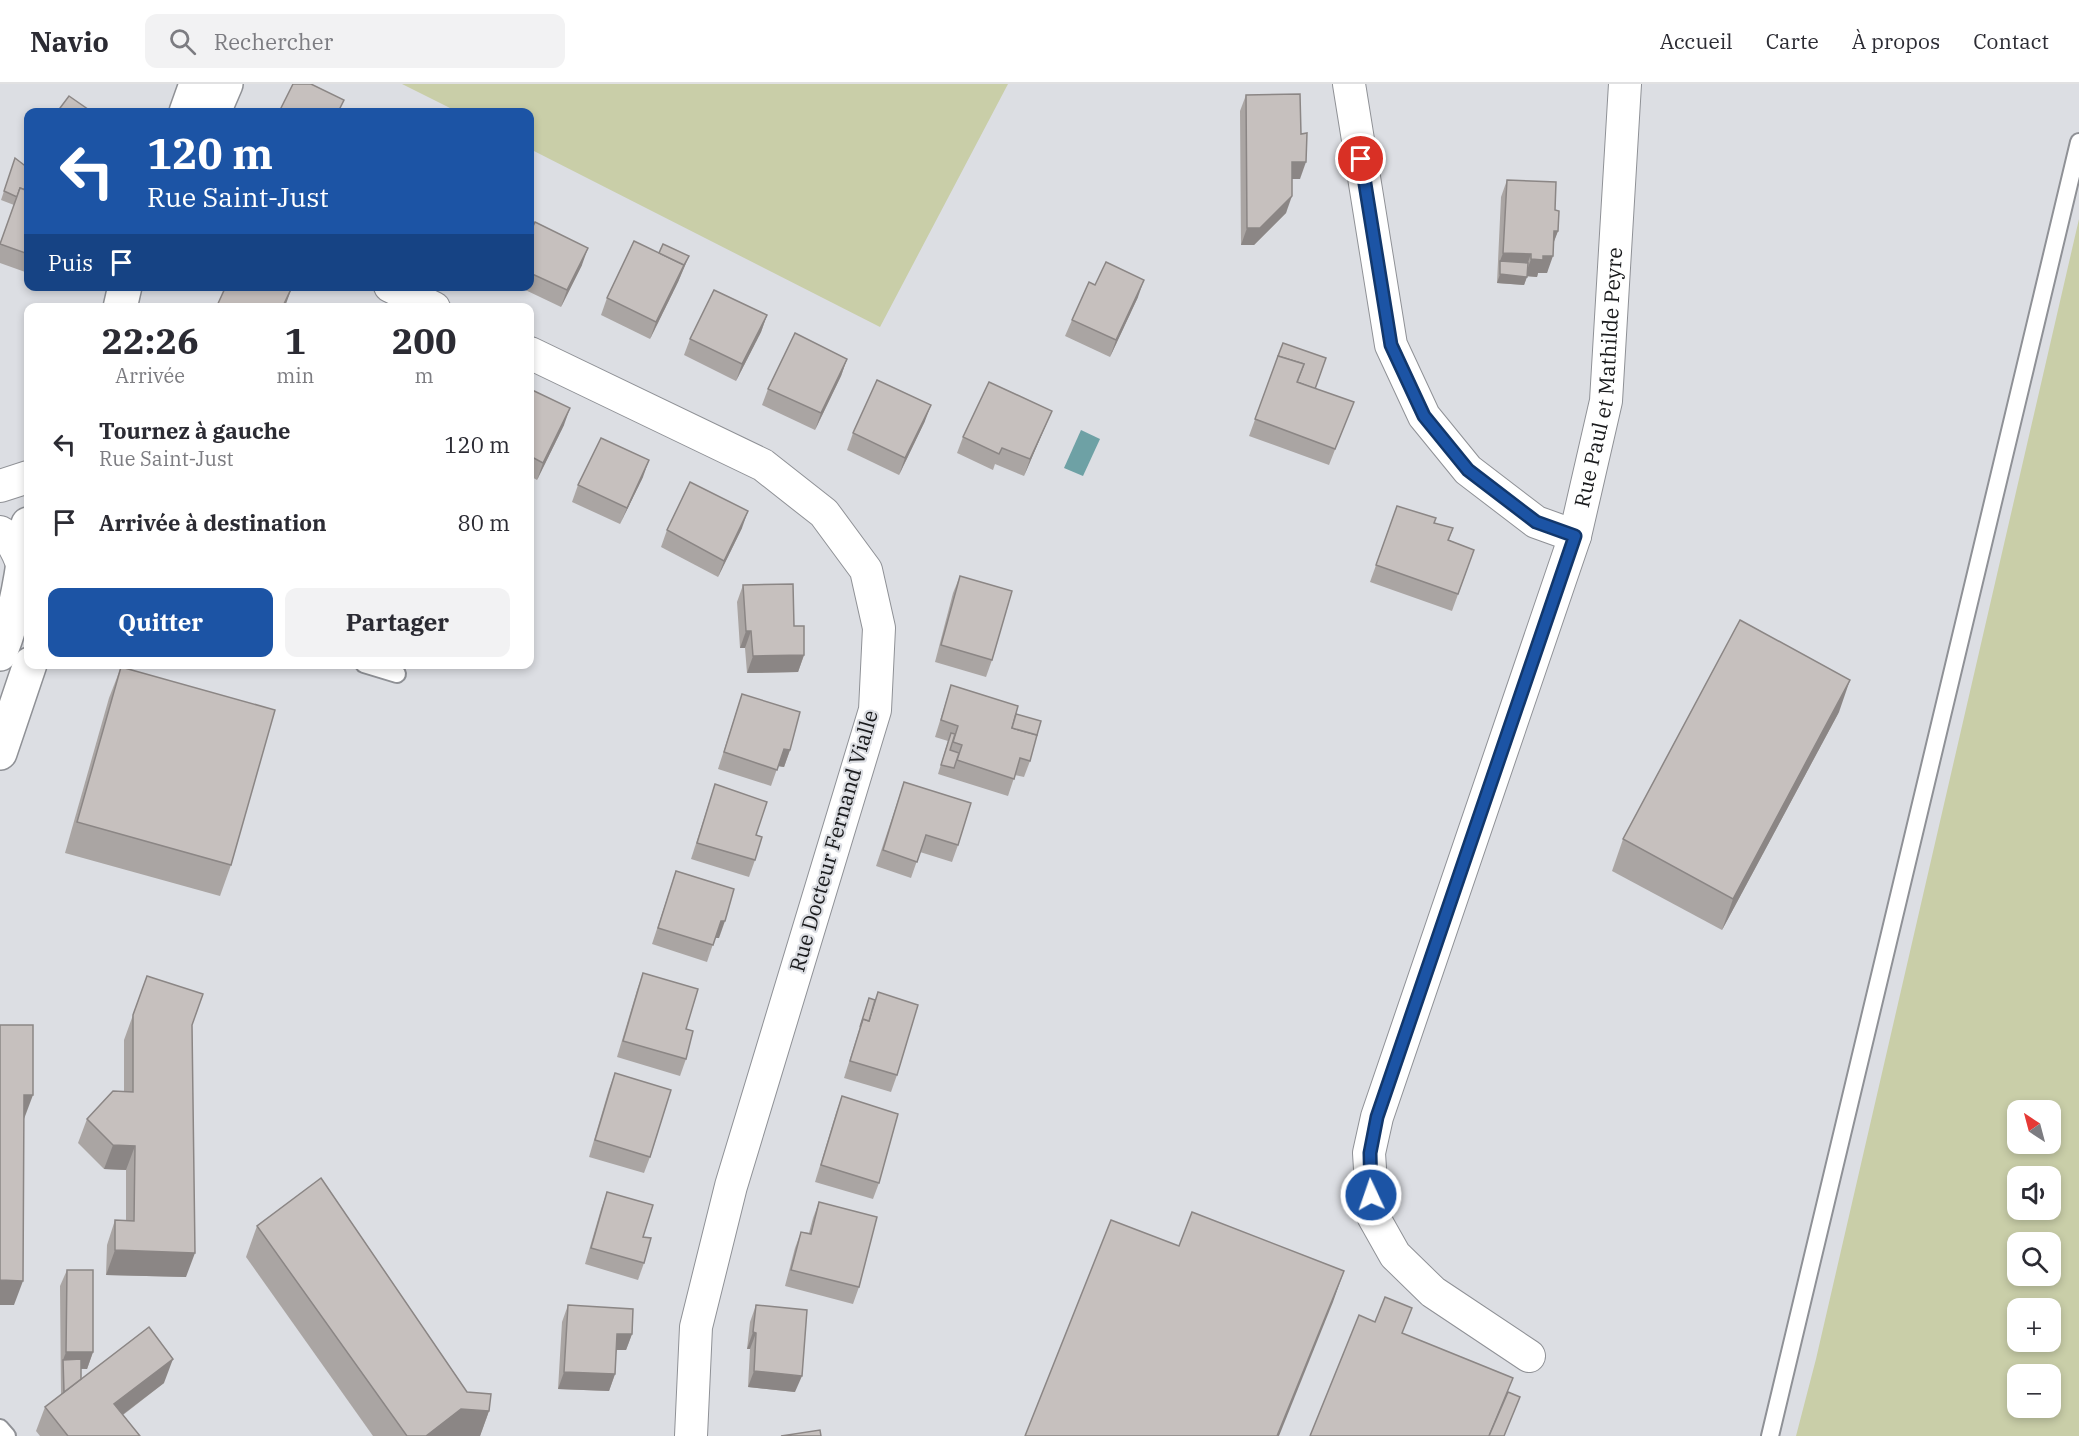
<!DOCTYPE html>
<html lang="fr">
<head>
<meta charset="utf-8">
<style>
	body { margin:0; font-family:"IBM Plex Serif",serif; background:#f2f2f3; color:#2b2b33; height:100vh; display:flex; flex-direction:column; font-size:22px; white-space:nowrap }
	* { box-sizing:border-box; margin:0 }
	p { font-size:20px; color:#7c7c81 }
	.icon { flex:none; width:33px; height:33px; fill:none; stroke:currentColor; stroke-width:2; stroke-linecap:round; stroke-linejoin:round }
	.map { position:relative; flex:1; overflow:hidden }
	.panel { position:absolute; left:24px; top:219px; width:510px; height:366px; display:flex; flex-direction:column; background:#fff; border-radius:12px; box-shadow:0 3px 9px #0003 }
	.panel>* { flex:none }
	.hud { position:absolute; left:24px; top:24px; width:510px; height:183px; border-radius:12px; box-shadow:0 3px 9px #0003; background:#1c54a5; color:#fff; overflow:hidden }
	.needle { width:39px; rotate:324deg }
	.buttons { position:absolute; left:2007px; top:1016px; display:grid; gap:12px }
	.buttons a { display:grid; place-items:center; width:54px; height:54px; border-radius:12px; background:#fff; box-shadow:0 3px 9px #0003; font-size:30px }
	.pin { position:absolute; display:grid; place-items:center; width:51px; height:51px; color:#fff; margin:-26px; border:3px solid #fff; border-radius:50%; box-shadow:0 2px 6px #0007 }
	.me { position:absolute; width:66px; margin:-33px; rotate:357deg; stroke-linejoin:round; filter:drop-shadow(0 0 4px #0008) }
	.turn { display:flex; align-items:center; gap:21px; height:126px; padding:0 24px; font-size:27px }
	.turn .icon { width:78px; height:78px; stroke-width:2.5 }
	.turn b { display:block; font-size:42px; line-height:51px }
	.then { display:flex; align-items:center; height:57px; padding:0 24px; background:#0003; gap:12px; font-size:22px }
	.eta { display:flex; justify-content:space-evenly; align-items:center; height:102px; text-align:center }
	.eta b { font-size:36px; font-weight:800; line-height:42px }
	.primary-button { display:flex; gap:12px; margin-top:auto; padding:12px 24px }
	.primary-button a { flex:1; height:69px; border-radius:12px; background:#1c54a5; color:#fff; font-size:24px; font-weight:800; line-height:69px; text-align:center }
	.primary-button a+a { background:#f2f2f3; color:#2b2b33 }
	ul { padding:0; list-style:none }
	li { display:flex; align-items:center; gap:18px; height:78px; padding:0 24px }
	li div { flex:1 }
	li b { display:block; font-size:22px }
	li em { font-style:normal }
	header { display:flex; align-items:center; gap:36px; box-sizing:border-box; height:84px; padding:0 30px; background:#fff; border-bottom:2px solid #e1e1e2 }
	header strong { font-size:28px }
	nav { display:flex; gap:33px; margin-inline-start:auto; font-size:21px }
	.search { width:420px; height:54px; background:#f2f2f3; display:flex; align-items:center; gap:15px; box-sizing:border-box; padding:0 21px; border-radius:12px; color:#7c7c81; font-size:22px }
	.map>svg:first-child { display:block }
</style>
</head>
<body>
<header>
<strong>Navio</strong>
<div class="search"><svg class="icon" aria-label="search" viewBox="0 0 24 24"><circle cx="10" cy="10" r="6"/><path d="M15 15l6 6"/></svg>Rechercher</div>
<nav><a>Accueil</a><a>Carte</a><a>À propos</a><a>Contact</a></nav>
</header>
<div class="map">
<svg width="2079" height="1352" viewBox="0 0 2079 1352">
	<rect width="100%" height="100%" fill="#dcdee3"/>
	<g fill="#c9cea8" fill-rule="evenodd">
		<path d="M 402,0 L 1008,0 L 880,243 L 530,65 L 530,28 L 458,28 Z"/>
		<path d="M 2079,135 L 2079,1352 L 1796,1352 L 1816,1275 ZM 2018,1026 L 2050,1026 L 2050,1059 L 2018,1059 ZM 2018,1092 L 2050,1092 L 2050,1125 L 2018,1125 ZM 2018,1158 L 2050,1158 L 2050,1191 L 2018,1191 ZM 2018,1224 L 2050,1224 L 2050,1257 L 2018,1257 ZM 2018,1290 L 2050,1290 L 2050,1323 L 2018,1323 Z"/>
	</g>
	<path fill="#6ea1a5" d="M 1081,346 L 1100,355 L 1083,392 L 1064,384 Z"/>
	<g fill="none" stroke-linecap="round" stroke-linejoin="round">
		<g stroke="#8f9196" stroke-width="20">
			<g id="lane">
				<path d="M 364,580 L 397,590"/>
				<path d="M 0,1344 L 7,1352"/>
				<path d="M 1770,1352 L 2079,58"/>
			</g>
		</g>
		<g stroke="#8f9196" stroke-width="34">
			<g id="street">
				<path d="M 1349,0 L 1391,261 L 1424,332 L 1468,386 L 1536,438 L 1575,452"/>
				<path d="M 390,202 L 434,224"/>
				<path d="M 530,269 L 763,381 L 824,429 L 866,486 L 879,544 L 875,626 L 731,1102 L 696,1243 L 691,1352"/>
				<path d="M 0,402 L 28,393"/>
				<path d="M 0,448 C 13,454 18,470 23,482"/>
				<path id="s1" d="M 1529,1272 L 1433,1208 L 1395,1171 L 1373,1132 L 1369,1069 L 1377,1033 L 1575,452 L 1606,317 L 1625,0"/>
			</g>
		</g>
		<g stroke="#8f9196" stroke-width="36">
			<g id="secondary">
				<path d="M 186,28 L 196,0"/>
				<path d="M 214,28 L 226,0"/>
				<path d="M 120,224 L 125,202"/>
				<path d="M 0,570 C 17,527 23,485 28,440"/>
				<path d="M 0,669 L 30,580"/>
			</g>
		</g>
		<use href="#lane" stroke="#fff" stroke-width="16"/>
		<use href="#street" stroke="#fff" stroke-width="32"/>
		<use href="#secondary" stroke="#fff" stroke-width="33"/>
	</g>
	<g fill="#aaa5a3">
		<path d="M 1246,11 L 1300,95 L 1292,95 L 1286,129 L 1254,161 L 1241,161 L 1240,27 Z"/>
		<path d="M 15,74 L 28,84 L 28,189 L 0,179 L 0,160 L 14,121 L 1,116 Z"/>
		<path d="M 1507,96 L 1555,126 L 1558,147 L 1553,159 L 1547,189 L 1538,189 L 1537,193 L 1527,192 L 1524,201 L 1497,199 L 1501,113 Z"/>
		<path d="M 530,149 L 582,181 L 561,223 L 517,202 L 530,202 Z"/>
		<path d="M 659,169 L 689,172 L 678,198 L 650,255 L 601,231 L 607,214 Z"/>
		<path d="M 1095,201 L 1138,213 L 1110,273 L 1065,252 L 1072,236 Z"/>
		<path d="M 767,231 L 761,248 L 736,297 L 684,271 L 690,255 Z"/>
		<path d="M 1283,259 L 1315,305 L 1347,335 L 1329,381 L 1249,352 Z"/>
		<path d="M 847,275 L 841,292 L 815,346 L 762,321 L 768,305 Z"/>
		<path d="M 530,305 L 564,341 L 537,396 L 530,392 Z"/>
		<path d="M 1052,327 L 1045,343 L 1024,392 L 995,380 L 993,386 L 957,369 L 963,353 Z"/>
		<path d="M 925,337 L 899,391 L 847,366 L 853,349 Z"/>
		<path d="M 643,393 L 620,440 L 572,418 L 578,401 Z"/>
		<path d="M 1397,422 L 1434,439 L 1453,444 L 1449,456 L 1474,466 L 1452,527 L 1370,498 Z"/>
		<path d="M 742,444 L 718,493 L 661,463 L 667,446 Z"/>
		<path d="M 960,492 L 992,576 L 986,593 L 935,578 L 953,509 Z"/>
		<path d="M 743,501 L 804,571 L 798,588 L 747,589 L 745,564 L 740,564 L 737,518 Z"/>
		<path d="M 121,583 L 231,781 L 220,812 L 65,769 L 109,614 Z"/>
		<path d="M 951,601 L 1016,630 L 1030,677 L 1024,693 L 1015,691 L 1008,712 L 938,690 L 948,657 L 935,653 Z"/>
		<path d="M 742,610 L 790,666 L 784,683 L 778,682 L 771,702 L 718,685 Z"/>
		<path d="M 1839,628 L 1722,846 L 1612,787 L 1623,755 Z"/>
		<path d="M 904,698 L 958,761 L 952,778 L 920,768 L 911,794 L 876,782 Z"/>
		<path d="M 715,700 L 756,751 L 755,776 L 749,793 L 691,775 Z"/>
		<path d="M 676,787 L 719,854 L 715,854 L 707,878 L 652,860 Z"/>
		<path d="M 643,889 L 686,945 L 686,975 L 680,992 L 617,973 L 637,906 Z"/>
		<path d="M 147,892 L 192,941 L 186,1193 L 106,1191 L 107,1161 L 115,1136 L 126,1137 L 126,1086 L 104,1085 L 78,1059 L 87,1035 L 124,1008 L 124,956 Z"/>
		<path d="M 869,914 L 897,991 L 891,1008 L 844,994 Z"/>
		<path d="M 615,989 L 650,1073 L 644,1089 L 589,1073 L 609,1005 Z"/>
		<path d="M 842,1012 L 879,1099 L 873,1115 L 815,1098 L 836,1029 Z"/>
		<path d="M 607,1108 L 643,1153 L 644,1179 L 638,1196 L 585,1180 L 601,1125 Z"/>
		<path d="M 819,1118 L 859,1203 L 853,1220 L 785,1202 L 795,1164 L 801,1148 L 809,1149 L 813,1134 Z"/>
		<path d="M 257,1142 L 467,1308 L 489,1327 L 480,1352 L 373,1352 L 246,1173 Z"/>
		<path d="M 67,1186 L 93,1268 L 87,1285 L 81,1285 L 81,1295 L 164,1299 L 123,1331 L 140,1352 L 40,1352 L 36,1347 L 45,1323 L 61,1311 L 60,1202 Z"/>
		<path d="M 568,1221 L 632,1250 L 626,1266 L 616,1266 L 615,1290 L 609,1307 L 558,1305 L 562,1238 Z"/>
		<path d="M 756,1221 L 795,1308 L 748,1303 L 750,1265 L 747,1265 L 750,1238 Z"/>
	</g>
	<g fill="#8b8685">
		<path d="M 1292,78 L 1306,78 L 1300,95 L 1286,95 Z"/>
		<path d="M 1292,112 L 1286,129 L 1254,161 L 1241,161 L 1247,144 Z"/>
		<path d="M 1554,147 L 1558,147 L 1552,163 Z"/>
		<path d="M 588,164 L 582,181 L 561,223 L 567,206 Z"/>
		<path d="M 1503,169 L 1531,170 L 1525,187 L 1500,177 Z"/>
		<path d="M 689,172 L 678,198 L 650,255 L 656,238 Z"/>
		<path d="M 1543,172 L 1553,172 L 1547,189 L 1538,189 L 1537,193 L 1525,192 L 1531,175 Z"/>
		<path d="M 1500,190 L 1527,193 L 1524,201 L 1497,199 Z"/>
		<path d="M 1144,196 L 1138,213 L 1110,273 L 1116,256 Z"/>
		<path d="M 292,203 L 286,220 L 284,224 L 282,224 Z"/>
		<path d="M 767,231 L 761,248 L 736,297 L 742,280 Z"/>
		<path d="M 847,275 L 841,292 L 815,346 L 821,329 Z"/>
		<path d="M 931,321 L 925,337 L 899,391 L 905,374 Z"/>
		<path d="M 570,324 L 564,341 L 537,396 L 543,379 Z"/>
		<path d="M 1052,327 L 1045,343 L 1024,392 L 1030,375 Z"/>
		<path d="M 649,376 L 643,393 L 620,440 L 627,424 Z"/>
		<path d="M 748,427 L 742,444 L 718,493 L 724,477 Z"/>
		<path d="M 746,547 L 751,547 L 745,564 L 740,564 Z"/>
		<path d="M 804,571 L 798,588 L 747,589 L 753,572 Z"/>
		<path d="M 1850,596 L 1839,628 L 1722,846 L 1733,815 Z"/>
		<path d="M 784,665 L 790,666 L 784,683 L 778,682 Z"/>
		<path d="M 721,837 L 725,837 L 719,854 L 715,854 Z"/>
		<path d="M 24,1011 L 33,1011 L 24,1035 Z"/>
		<path d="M 113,1061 L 135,1062 L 126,1086 L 104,1085 Z"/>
		<path d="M 115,1166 L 195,1169 L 186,1193 L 106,1191 Z"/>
		<path d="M 1344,1187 L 1333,1218 L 1279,1352 L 1277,1352 Z"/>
		<path d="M 0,1196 L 23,1197 L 14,1221 L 0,1221 Z"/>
		<path d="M 753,1248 L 756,1249 L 750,1265 L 747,1265 Z"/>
		<path d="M 617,1250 L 632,1250 L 626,1266 L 611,1266 Z"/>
		<path d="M 66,1268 L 93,1268 L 87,1285 L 64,1284 L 63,1276 Z"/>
		<path d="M 173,1275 L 164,1299 L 105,1344 L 114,1320 Z"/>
		<path d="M 754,1287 L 802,1292 L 795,1308 L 748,1303 Z"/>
		<path d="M 564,1288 L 615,1290 L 609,1307 L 558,1305 Z"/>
		<path d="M 461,1325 L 489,1327 L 480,1352 L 426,1352 Z"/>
	</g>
	<g fill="#c6c0be" stroke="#8b8685" stroke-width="1.5">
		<path d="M 293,0 L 311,0 L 344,16 L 338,28 L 279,28 Z"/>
		<path d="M 1300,10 L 1301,50 L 1307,49 L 1306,78 L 1292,78 L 1292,112 L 1260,144 L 1247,144 L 1246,11 Z"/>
		<path d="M 69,12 L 92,28 L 57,28 Z"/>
		<path d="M 15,74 L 28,84 L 28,107 L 20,104 L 17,113 L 4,107 Z"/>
		<path d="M 1507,96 L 1556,98 L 1555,126 L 1559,127 L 1558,147 L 1554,147 L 1553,172 L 1543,172 L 1543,176 L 1531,175 L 1531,170 L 1503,169 Z"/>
		<path d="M 20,104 L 28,107 L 28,170 L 0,160 Z"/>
		<path d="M 535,138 L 588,164 L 567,206 L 530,189 L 530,149 Z"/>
		<path d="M 634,157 L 684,181 L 656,238 L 607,214 Z"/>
		<path d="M 663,160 L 689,172 L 684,181 L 659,169 Z"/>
		<path d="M 1500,177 L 1528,179 L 1527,193 L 1500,190 Z"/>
		<path d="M 1106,178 L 1144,196 L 1116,256 L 1072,236 L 1089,198 L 1095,201 Z"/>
		<path d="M 226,202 L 290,202 L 292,203 L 282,224 L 216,224 Z"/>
		<path d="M 714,206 L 767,231 L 742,280 L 690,255 Z"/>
		<path d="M 328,220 L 335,224 L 326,224 Z"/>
		<path d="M 795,249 L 847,275 L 821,329 L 768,305 Z"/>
		<path d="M 1283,259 L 1326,274 L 1315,305 L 1297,298 L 1304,280 L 1278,272 Z"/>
		<path d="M 1278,272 L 1304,280 L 1297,298 L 1354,318 L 1335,365 L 1255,335 Z"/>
		<path d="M 877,296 L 931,321 L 905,374 L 853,349 Z"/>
		<path d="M 989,298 L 1052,327 L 1030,375 L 1002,364 L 999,370 L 963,353 Z"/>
		<path d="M 530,305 L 570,324 L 543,379 L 530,372 Z"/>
		<path d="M 601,354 L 649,376 L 627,424 L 578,401 Z"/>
		<path d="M 690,398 L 748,427 L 724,477 L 667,446 Z"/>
		<path d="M 1397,422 L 1436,434 L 1434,439 L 1453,444 L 1448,456 L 1474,466 L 1458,510 L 1376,481 Z"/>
		<path d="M 960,492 L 1012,507 L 992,576 L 941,561 Z"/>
		<path d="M 793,500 L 794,542 L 804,542 L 804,571 L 753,572 L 751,547 L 746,547 L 743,501 Z"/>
		<path d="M 1740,536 L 1850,596 L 1733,815 L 1623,755 Z"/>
		<path d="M 121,583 L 275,626 L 231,781 L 77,738 Z"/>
		<path d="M 951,601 L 1018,622 L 1012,644 L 1037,651 L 1030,677 L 1020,674 L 1014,695 L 957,676 L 962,661 L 953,658 L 958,642 L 941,636 Z"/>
		<path d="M 742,610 L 800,628 L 790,666 L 784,665 L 777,686 L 724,668 Z"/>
		<path d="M 1016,630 L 1041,637 L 1037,651 L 1012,644 Z"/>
		<path d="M 951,649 L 955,650 L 950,666 L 959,669 L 954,684 L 941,681 Z"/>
		<path d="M 904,698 L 971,719 L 958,761 L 926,751 L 917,778 L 883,766 Z"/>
		<path d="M 715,700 L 767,718 L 756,751 L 762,753 L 755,776 L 697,759 Z"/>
		<path d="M 676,787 L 734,805 L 725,837 L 721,837 L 713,861 L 658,844 Z"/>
		<path d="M 643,889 L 698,905 L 686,945 L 693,947 L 686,975 L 623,957 Z"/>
		<path d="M 147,892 L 203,910 L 192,941 L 195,1169 L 115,1166 L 115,1136 L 134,1137 L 135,1062 L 113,1061 L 87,1035 L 113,1007 L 133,1008 L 133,931 Z"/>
		<path d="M 878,908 L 918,921 L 897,991 L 850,977 L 863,935 L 869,937 Z"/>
		<path d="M 869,914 L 875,916 L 869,937 L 863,935 L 860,943 Z"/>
		<path d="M 0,941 L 33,941 L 33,1011 L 24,1011 L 23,1197 L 0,1196 Z"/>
		<path d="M 615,989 L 671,1006 L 650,1073 L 595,1056 Z"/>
		<path d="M 842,1012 L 898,1030 L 879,1099 L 821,1081 Z"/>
		<path d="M 321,1094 L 467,1308 L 491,1310 L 489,1327 L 461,1325 L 426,1352 L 407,1352 L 257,1142 Z"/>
		<path d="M 607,1108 L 653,1121 L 643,1153 L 651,1154 L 644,1179 L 591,1164 Z"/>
		<path d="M 819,1118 L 877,1133 L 859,1203 L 791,1186 L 801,1148 L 811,1150 Z"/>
		<path d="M 1192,1128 L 1344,1187 L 1277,1352 L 1025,1352 L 1111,1136 L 1179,1162 Z"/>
		<path d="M 67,1186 L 93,1186 L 93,1268 L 66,1268 Z"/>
		<path d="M 1385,1213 L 1412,1224 L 1402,1249 L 1513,1294 L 1489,1352 L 1310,1352 L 1359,1231 L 1375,1238 Z"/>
		<path d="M 568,1221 L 633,1225 L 632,1250 L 617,1250 L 615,1290 L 564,1288 Z"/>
		<path d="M 756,1221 L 807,1226 L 802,1292 L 754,1287 L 756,1249 L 753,1248 Z"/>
		<path d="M 149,1243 L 173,1275 L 114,1320 L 140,1352 L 68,1352 L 45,1323 Z"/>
		<path d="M 81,1275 L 81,1295 L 64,1308 L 63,1276 Z"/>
		<path d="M 1508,1308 L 1520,1313 L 1504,1352 L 1489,1352 Z"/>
		<path d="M 820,1346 L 821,1352 L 781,1352 Z"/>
	</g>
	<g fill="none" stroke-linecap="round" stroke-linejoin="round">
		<g stroke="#12376b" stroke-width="15">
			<path id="route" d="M 1361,75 L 1391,261 L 1424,332 L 1468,386 L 1536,438 L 1575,452 L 1377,1033 L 1370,1069 L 1371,1111"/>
		</g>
		<use href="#route" stroke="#1c54a5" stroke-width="10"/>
	</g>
	<g text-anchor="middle" stroke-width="4.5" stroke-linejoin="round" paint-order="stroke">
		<g font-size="21" fill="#191a1c" stroke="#dcdee3">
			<text dy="7" stroke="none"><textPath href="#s1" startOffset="1088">Rue Paul et Mathilde Peyre</textPath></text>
			<text transform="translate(834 757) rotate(-74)" y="7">Rue Docteur Fernand Vialle</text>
		</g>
	</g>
</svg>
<div class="buttons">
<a><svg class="needle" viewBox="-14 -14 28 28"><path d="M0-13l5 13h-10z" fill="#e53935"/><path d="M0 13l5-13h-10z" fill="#7c7c81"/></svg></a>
<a><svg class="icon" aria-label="sound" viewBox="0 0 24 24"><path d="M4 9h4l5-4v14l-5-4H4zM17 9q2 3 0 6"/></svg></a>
<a><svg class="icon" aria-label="search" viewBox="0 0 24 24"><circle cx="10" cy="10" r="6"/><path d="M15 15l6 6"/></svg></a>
<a>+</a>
<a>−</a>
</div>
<div class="pin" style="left:1361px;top:75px;background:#d93025"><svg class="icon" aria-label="arrive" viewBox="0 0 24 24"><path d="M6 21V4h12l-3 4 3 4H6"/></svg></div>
<svg class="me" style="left:1371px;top:1111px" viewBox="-20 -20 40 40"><circle r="17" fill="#1c54a5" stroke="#fff" stroke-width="3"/><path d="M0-11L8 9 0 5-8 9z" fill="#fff"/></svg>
<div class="hud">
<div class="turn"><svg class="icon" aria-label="left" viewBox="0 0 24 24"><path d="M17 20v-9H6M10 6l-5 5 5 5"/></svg><div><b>120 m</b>Rue Saint-Just</div></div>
<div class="then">Puis<svg class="icon" aria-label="arrive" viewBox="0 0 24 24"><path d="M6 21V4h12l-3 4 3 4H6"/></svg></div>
</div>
<section class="panel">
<div class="eta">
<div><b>22:26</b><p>Arrivée</p></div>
<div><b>1</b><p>min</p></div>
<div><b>200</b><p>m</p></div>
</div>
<ul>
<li><svg class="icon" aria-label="left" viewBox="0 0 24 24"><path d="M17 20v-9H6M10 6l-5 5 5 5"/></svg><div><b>Tournez à gauche</b><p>Rue Saint-Just</p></div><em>120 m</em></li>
<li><svg class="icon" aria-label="arrive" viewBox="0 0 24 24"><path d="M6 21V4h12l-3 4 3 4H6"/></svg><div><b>Arrivée à destination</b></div><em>80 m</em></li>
</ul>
<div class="primary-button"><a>Quitter</a><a>Partager</a></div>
</section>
</div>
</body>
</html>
